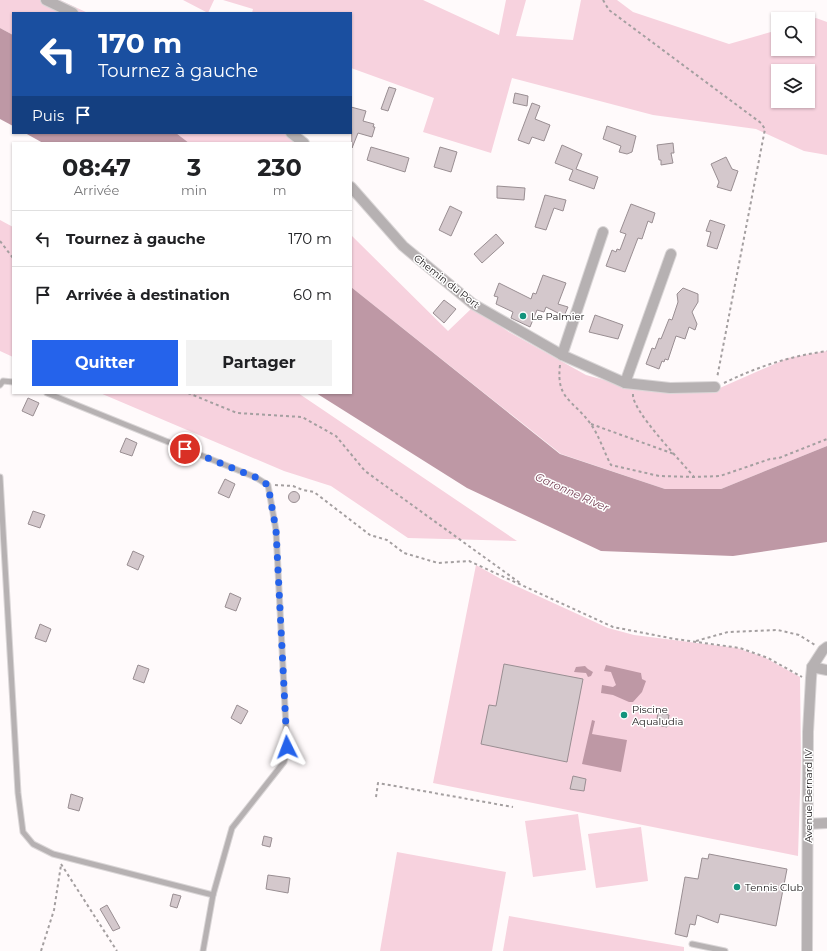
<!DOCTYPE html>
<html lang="fr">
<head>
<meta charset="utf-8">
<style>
	body { margin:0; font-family:Montserrat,sans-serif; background:#f2f2f2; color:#202124; height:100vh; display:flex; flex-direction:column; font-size:15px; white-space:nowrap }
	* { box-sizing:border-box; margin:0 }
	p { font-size:13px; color:#757577 }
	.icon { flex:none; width:22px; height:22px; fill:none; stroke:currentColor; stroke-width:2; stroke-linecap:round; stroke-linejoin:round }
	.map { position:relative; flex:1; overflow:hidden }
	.sheet { position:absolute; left:12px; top:142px; width:340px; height:252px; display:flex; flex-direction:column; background:#fff; border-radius:0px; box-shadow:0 1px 3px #0004 }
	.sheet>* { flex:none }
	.guide { position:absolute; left:12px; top:12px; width:340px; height:122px; border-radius:0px; box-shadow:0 1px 3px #0004; background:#1a4fa0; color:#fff; overflow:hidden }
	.fabs { position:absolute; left:771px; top:12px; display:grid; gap:8px }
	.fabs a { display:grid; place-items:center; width:44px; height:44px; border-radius:0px; background:#fff; box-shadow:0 1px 3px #0004; font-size:20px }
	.pin { position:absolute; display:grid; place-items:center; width:34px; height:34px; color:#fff; margin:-17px; border:2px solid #fff; border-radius:50%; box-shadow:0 1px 4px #0007 }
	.me { position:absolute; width:44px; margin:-22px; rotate:357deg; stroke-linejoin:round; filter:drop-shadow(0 0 3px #0008) }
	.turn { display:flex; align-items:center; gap:14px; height:84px; padding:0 20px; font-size:18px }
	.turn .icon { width:52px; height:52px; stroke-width:2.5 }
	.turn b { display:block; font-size:28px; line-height:34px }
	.then { display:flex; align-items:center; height:38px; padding:0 20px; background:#0003; gap:8px; font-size:15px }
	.eta { display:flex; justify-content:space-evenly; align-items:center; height:68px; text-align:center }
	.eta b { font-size:24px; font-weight:700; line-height:28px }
	.primary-button { display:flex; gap:8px; margin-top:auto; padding:8px 20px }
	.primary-button a { flex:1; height:46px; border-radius:0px; background:#2563eb; color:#fff; font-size:16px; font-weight:700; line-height:46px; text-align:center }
	.primary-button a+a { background:#f2f2f2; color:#202124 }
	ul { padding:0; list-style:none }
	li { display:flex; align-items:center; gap:12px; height:56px; padding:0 20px; border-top:1px solid #e0e0e0 }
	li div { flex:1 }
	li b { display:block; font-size:15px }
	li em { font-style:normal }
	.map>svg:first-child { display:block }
</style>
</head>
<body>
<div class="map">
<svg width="827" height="951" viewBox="0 0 827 951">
	<rect width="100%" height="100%" fill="#fffafb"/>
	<g fill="#f7d2de" fill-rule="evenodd">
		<path d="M 0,0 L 60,0 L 88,13 L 13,13 L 13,35 L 0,28 Z"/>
		<path d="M 183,0 L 214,0 L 208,13 Z"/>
		<path d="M 223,0 L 423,0 L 499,35 L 506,0 L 526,0 L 516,36 L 573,40 L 581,0 L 617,0 L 633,12 L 729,44 L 778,30 L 778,49 L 808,49 L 808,20 L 816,18 L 827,22 L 827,155 L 804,151 L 756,129 L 653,115 L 512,78 L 491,153 L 423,132 L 434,98 L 351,68 L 351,13 L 252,13 L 253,9 ZM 778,71 L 808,71 L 808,101 L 778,101 Z"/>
		<path d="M 176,133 L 284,133 L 294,139 L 293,143 L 189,143 Z"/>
		<path d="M 0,220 L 13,227 L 13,357 L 0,351 Z"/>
		<path d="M 351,235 L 448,331 L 473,307 L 509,332 L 586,375 L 641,390 L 713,391 L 788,358 L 827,351 L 827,446 L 721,489 L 665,489 L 561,454 L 351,287 Z"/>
		<path d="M 100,393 L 298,393 L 517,541 L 408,538 L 331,486 L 284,471 Z"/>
		<path d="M 476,565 L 501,579 L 608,628 L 634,635 L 737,648 L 764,657 L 800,677 L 801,760 L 798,856 L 433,783 Z"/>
		<path d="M 578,814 L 586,870 L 533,877 L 525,821 Z"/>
		<path d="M 641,827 L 648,881 L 596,888 L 588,834 Z"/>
		<path d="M 397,852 L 506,872 L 492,951 L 380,951 Z"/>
		<path d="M 509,916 L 684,947 L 684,951 L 503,951 Z"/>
	</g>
	<g fill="#be98a5">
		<path d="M 0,28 L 13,35 L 13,126 L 0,119 Z"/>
		<path d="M 25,133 L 176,133 L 189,143 L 43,143 Z"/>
		<path d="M 351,287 L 560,454 L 665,489 L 721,489 L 827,446 L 827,542 L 733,556 L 601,551 L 467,488 L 316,393 L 351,393 Z"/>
		<path d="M 606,665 L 641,673 L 642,679 L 646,681 L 642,692 L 633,702 L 629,702 L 613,695 L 601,693 L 602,685 L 613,687 L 616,685 L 611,672 L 604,671 Z"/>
		<path d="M 585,666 L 588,669 L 593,672 L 591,676 L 588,677 L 586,673 L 574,672 L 576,667 Z"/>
		<path d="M 592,720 L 595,721 L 592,734 L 627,740 L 621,772 L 582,764 Z"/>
	</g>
	<g fill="#d4c8cc" stroke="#998e92">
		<path d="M 389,87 L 396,89 L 388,111 L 381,109 Z"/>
		<path d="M 515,93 L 528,96 L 527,106 L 513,103 Z"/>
		<path d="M 532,103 L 540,106 L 535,119 L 550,125 L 544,141 L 532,137 L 529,144 L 518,140 Z"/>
		<path d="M 351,107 L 366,111 L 363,121 L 374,124 L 373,127 L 375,127 L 372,137 L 358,133 L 352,148 Z"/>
		<path d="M 607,126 L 636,136 L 632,152 L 627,154 L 619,152 L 621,146 L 603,139 Z"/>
		<path d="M 673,143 L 674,153 L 671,153 L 673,163 L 661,165 L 661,160 L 659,160 L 657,145 Z"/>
		<path d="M 562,145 L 582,154 L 576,169 L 598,177 L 594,189 L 569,180 L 573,170 L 555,163 Z"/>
		<path d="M 371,147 L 409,158 L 405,172 L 367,160 Z"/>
		<path d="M 440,147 L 457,152 L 451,172 L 434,167 Z"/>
		<path d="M 726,157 L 732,169 L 738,171 L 731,191 L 717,187 L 719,182 L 711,164 Z"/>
		<path d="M 497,186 L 525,188 L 524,200 L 497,198 Z"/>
		<path d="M 545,195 L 566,200 L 563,211 L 554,208 L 546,230 L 535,227 Z"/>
		<path d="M 631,204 L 655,213 L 652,223 L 648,221 L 642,239 L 638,238 L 625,272 L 606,266 L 612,250 L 616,252 L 617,249 L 620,250 L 626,234 L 620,232 Z"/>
		<path d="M 450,206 L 462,212 L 451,236 L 439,230 Z"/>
		<path d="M 710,220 L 725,225 L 717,249 L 707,246 L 711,232 L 706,231 Z"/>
		<path d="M 496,234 L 504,243 L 482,263 L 474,254 Z"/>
		<path d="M 543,275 L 566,283 L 558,304 L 568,307 L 564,316 L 546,307 L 544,312 L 537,310 L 530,327 L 511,318 L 513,312 L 496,304 L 498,297 L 494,296 L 499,283 L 531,299 L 533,293 L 536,294 Z"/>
		<path d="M 683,288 L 698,294 L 698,302 L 692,312 L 697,324 L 695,330 L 689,327 L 685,339 L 676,336 L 668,360 L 665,359 L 664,362 L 662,361 L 659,369 L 646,364 L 652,348 L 655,349 L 659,338 L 661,339 L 669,319 L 672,320 L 678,302 L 677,294 Z"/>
		<path d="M 444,300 L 456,309 L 444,323 L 433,313 Z"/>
		<path d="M 595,315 L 623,325 L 618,339 L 589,332 Z"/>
		<path d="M 28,398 L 39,403 L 33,416 L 22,411 Z"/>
		<path d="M 126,438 L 137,443 L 132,456 L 120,452 Z"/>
		<path d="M 225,479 L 235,484 L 229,498 L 218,493 Z"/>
		<circle cx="294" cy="497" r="5.5"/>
		<path d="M 33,511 L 45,515 L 40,528 L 28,524 Z"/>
		<path d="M 133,551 L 144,556 L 138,570 L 127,565 Z"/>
		<path d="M 230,593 L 241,598 L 236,611 L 225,607 Z"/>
		<path d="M 40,624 L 51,629 L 46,642 L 35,638 Z"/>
		<path d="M 504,664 L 583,679 L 567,762 L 481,744 L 489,705 L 496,706 Z"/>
		<path d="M 138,665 L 149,669 L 144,683 L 133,679 Z"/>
		<path d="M 237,705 L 248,711 L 241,724 L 231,718 Z"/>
		<path d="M 658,713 L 669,715 L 667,727 L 656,725 Z"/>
		<path d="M 573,776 L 586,779 L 584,791 L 570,789 Z"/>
		<path d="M 71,794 L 83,798 L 79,811 L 68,808 Z"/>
		<path d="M 264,836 L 272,838 L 270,847 L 262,845 Z"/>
		<path d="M 709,854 L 787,869 L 776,926 L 720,914 L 718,923 L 697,915 L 695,925 L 690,924 L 687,937 L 675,934 L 685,877 L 698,879 L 702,858 L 708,859 Z"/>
		<path d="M 268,875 L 290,878 L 288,893 L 266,889 Z"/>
		<path d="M 173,894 L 181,896 L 177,908 L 170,906 Z"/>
		<path d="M 107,905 L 120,928 L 113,931 L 100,909 Z"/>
	</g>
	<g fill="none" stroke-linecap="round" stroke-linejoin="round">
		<g stroke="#dad6d7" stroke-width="7">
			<g id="lane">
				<path d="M 0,385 L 3,381 L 13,382"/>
				<path d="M 47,393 L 255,477 L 268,485 L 276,530 L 287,747 L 284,762 L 232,828 L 213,895 L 203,951"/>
				<path d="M 0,477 L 18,793 L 23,832 L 33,844 L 53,854 L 213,895"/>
				<path d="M 692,944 L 725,951"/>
			</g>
		</g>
		<g stroke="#dad6d7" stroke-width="12">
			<g id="street">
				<path d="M 46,0 L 73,13"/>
				<path d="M 291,133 L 304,143"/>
				<path d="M 351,187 L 403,246 L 473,304 L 562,355 L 625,383 L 670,388 L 715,387"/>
				<path d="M 562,355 L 603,232"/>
				<path d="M 625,383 L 671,254"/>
				<path d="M 812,667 L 827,670"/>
				<path d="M 808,824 L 827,823"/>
				<path d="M 807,951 L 808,732 L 811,678 L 812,667 L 823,650 L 827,647"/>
			</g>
		</g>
		<g stroke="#a49fa0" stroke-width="2" stroke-dasharray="3 3" stroke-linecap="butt">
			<path d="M 603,0 L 609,10 L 761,123 L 765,129 L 717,378"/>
			<path d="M 0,241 L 13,258"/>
			<path d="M 560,365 C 556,399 572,399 590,423 C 599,435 604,452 611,465 L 659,476 L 694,477 L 720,476 L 770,459 L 779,458 L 827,439"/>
			<path d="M 724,383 C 757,367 790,356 827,351"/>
			<path d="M 188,393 L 237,413 L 302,417 L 336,436 L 365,471 L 520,583"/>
			<path d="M 633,394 C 631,410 682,462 694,477"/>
			<path d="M 591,424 L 674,454"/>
			<path d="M 275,485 L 293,486 L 303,490 L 314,492 L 370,535 L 387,540 L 404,553 L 438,563 L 469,561 L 613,627 L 675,639 L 740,648 L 768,658 L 802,677"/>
			<path d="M 696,641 L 728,632 L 778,630 L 799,635 L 815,645"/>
			<path d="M 376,797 L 378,783 L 513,807"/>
			<path d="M 61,864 L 117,951"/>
			<path d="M 41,951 L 54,910 L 61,865"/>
		</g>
		<use href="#lane" stroke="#b6b1b2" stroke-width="5"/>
		<use href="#street" stroke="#b6b1b2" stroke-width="10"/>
	</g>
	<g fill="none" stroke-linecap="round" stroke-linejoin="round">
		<path stroke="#2563eb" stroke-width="7" stroke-dasharray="0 12.6" d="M 185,449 L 255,477 L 268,485 L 276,530 L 287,747"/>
	</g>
	<g fill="#13947d" stroke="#fff" stroke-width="1.5">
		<circle cx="523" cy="316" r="4"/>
		<circle cx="624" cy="715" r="4"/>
		<circle cx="737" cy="887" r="4"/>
	</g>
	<g text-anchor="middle" stroke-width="3" stroke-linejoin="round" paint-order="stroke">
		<g font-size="10" fill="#1a1617" stroke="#fff">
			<text transform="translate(447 281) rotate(38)" y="4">Chemin du Port</text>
			<text transform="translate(808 796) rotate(-90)" y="4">Avenue Bernard IV</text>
		</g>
		<g font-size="10" fill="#1a1617" stroke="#fff" text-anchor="start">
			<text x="531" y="320">Le Palmier</text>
			<text x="632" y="713">Piscine<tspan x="632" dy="12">Aqualudia</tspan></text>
			<text x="745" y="891">Tennis Club</text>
		</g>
		<g font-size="11" font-style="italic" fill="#774156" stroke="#fff">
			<text transform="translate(572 492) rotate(24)" y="4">Garonne River</text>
		</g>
	</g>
</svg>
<div class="fabs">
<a><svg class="icon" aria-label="search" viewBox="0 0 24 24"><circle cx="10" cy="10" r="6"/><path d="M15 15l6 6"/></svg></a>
<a><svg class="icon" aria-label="layers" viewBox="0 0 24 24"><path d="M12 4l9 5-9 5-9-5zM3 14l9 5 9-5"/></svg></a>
</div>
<div class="pin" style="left:185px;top:449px;background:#d93025"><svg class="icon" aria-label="arrive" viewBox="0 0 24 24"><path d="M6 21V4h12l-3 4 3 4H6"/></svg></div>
<svg class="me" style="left:287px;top:747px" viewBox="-20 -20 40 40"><path d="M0-17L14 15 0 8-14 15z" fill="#2563eb" stroke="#fff" stroke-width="4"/></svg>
<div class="guide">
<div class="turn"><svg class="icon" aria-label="left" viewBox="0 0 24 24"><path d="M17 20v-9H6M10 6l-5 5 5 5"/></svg><div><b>170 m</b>Tournez à gauche</div></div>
<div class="then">Puis<svg class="icon" aria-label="arrive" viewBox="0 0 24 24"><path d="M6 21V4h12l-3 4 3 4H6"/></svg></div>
</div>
<section class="sheet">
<div class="eta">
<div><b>08:47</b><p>Arrivée</p></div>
<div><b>3</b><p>min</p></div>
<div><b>230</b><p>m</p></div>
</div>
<ul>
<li><svg class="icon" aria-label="left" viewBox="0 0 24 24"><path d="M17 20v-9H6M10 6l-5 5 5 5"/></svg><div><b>Tournez à gauche</b></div><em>170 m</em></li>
<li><svg class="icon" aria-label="arrive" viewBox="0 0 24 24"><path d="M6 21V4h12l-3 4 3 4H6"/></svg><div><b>Arrivée à destination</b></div><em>60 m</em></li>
</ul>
<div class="primary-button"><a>Quitter</a><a>Partager</a></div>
</section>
</div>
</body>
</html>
